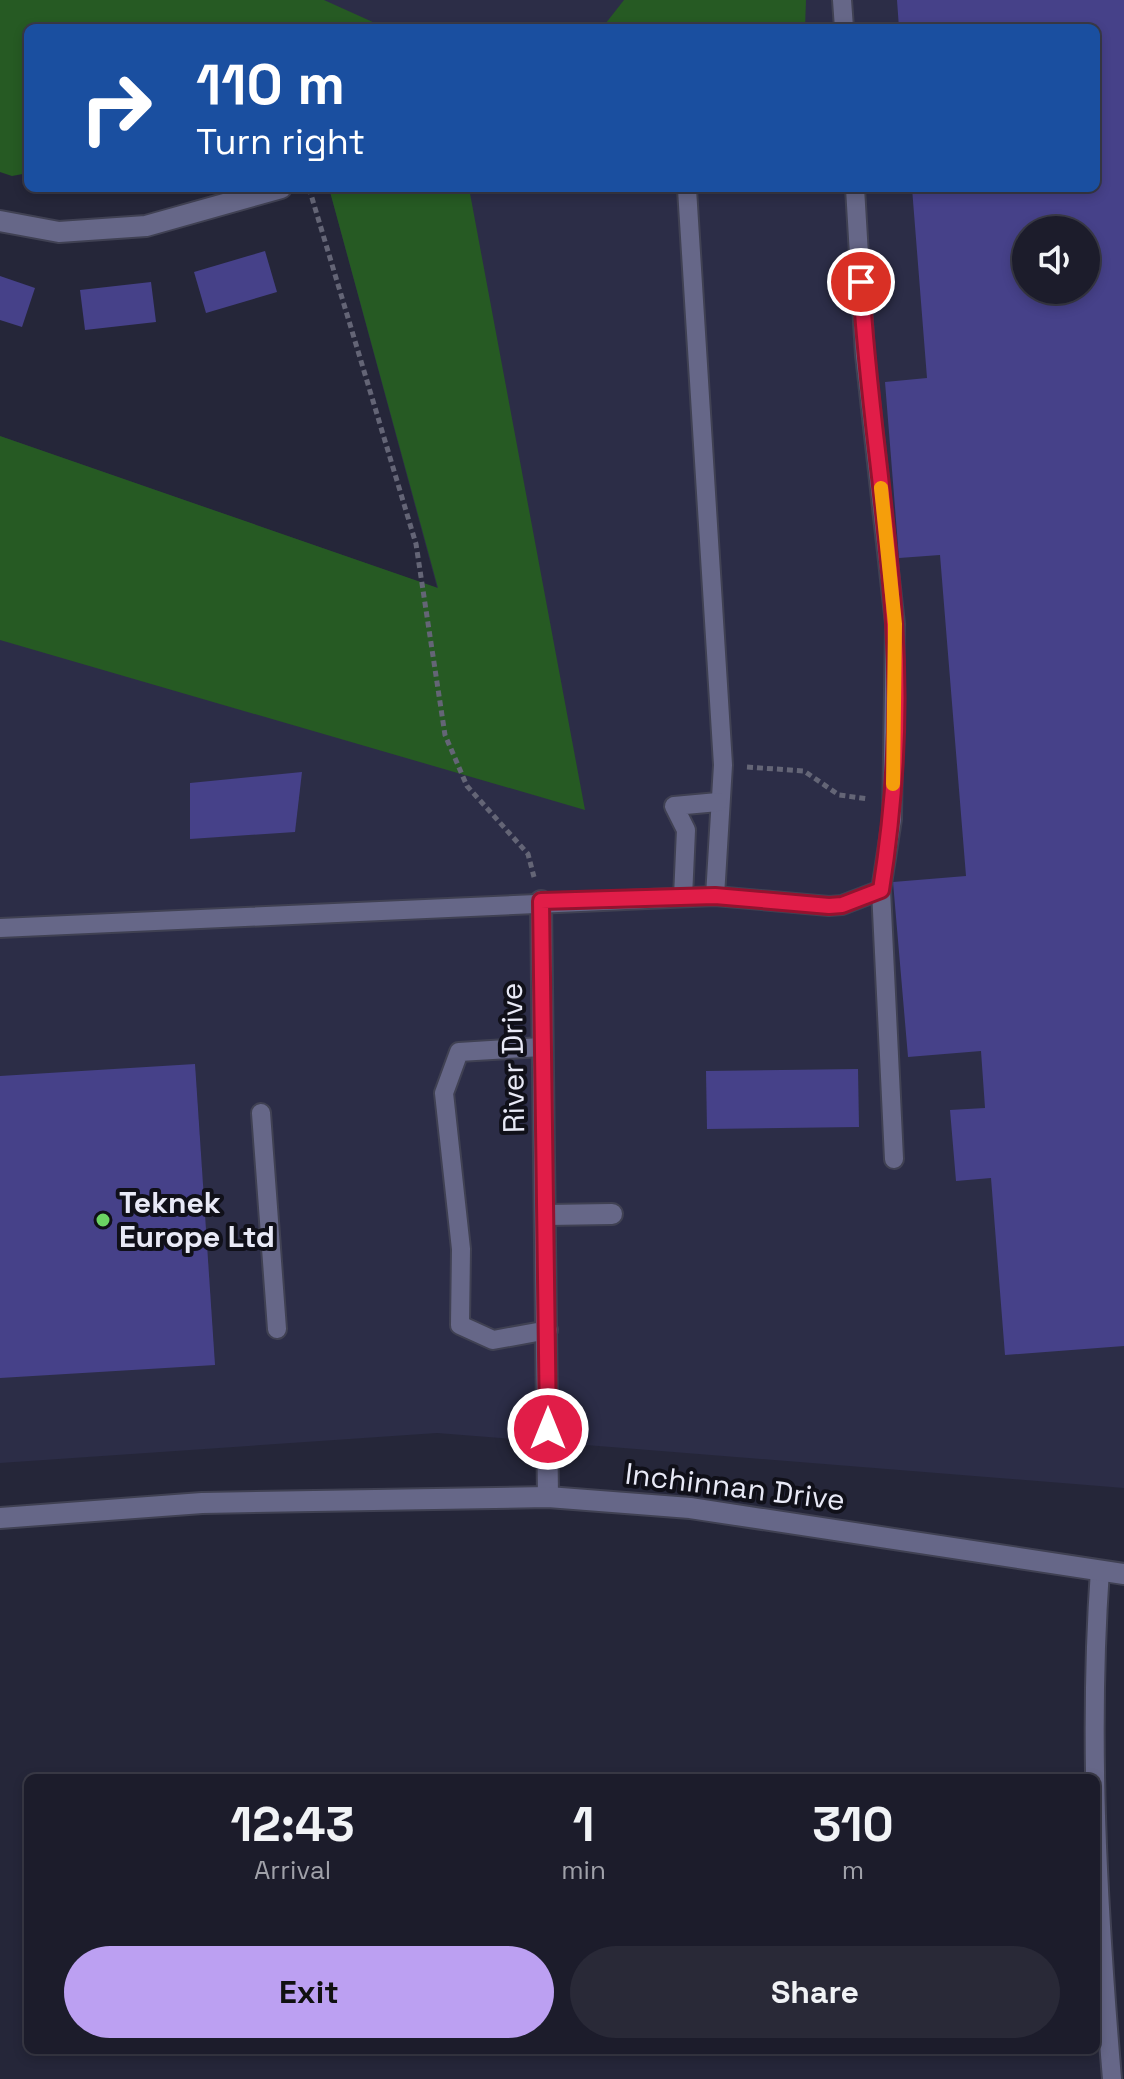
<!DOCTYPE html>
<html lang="en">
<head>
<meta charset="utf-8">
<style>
	body { margin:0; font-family:"Space Grotesk",sans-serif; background:#292937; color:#f1f3f6; height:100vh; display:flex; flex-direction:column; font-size:30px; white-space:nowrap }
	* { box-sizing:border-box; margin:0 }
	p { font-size:26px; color:#a0a1a9 }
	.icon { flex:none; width:44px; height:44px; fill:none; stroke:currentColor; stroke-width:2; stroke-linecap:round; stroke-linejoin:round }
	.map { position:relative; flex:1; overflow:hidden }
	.details { position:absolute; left:24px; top:1774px; width:1076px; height:280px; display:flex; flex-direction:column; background:#1c1c2b; border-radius:12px; box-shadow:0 4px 12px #0003,0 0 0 2px #3a3a47 }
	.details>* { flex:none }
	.hud { position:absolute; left:24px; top:24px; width:1076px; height:168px; border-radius:12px; box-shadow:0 4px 12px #0003,0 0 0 2px #3a3a47; background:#1a4fa0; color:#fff; overflow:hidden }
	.controls { position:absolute; left:1012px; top:216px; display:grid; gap:16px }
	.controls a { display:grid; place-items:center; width:88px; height:88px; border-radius:50%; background:#1c1c2b; box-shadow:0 4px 12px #0003,0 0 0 2px #3a3a47; font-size:40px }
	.pin { position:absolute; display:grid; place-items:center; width:68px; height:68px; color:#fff; margin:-34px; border:4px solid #fff; border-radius:50%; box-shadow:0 2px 8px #0007 }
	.me { position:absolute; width:88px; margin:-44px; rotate:0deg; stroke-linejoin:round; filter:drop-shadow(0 0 6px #0008) }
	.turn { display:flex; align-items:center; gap:28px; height:168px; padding:0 40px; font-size:36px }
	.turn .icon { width:104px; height:104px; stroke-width:2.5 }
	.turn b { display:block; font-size:56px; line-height:68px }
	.eta { display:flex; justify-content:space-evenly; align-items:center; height:136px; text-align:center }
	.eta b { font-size:48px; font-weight:800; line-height:56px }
	.primary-button { display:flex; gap:16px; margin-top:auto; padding:16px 40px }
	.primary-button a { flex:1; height:92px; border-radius:48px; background:#bca0f2; color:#111; font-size:32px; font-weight:800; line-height:92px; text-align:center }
	.primary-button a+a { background:#292937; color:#f1f3f6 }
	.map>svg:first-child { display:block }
</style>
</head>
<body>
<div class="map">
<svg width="1124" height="2079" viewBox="0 0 1124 2079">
	<rect width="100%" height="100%" fill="#252639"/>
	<path fill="#2c2d47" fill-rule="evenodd" d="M 267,0 L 1124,0 L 1124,1488 L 437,1433 L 0,1463 L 0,436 L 437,588 L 329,188 L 1096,188 L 1096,28 L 277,28 ZM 1026,230 L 1086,230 L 1086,290 L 1026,290 Z"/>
	<g fill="#265a23">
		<path d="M 0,0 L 324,0 L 386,28 L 28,28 L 28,173 L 12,176 L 0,172 Z"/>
		<path d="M 624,0 L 806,0 L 805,28 L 602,28 Z"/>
		<path d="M 329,188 L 469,188 L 585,810 L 0,640 L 0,436 L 438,588 Z"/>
	</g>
	<g fill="#464189" fill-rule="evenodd">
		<path d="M 897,0 L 1124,0 L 1124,1346 L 1005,1355 L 991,1178 L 956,1181 L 950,1110 L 985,1108 L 981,1051 L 908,1057 L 893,882 L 966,876 L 940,555 L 899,558 L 885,382 L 927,378 L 912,188 L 1096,188 L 1096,28 L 899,28 ZM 1026,230 L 1086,230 L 1086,290 L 1026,290 Z"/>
		<path d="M 265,251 L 277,292 L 206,313 L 194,272 Z"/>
		<path d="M 0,276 L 35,288 L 22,327 L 0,320 Z"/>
		<path d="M 151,282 L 156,322 L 85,330 L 80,290 Z"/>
		<path d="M 302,772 L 295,832 L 190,839 L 190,783 Z"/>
		<path d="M 195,1064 L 215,1365 L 0,1378 L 0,1076 Z"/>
		<path d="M 858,1069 L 859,1127 L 707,1129 L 706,1071 Z"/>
	</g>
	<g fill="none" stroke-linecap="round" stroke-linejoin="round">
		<g stroke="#404153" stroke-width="22">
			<g id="service">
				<path d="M 842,0 L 844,28"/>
				<path d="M 687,189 L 723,765 L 715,896"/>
				<path d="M 881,890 L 894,1159"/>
				<path d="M 683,897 L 686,830 L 674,806 L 718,802"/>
				<path d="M 0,928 L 715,896 L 829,906 L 842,905 L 881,890 L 892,819 L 895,624 L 865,355 L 855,188"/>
				<path d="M 541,1047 L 459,1052 L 444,1093 L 461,1249 L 460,1325 L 493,1340 L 548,1330"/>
				<path d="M 261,1113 L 277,1329"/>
				<path d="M 1100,1570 C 1088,1738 1098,1911 1112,2079"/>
			</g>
		</g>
		<g stroke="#404153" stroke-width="24">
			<g id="minor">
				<path d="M 0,221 L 59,232 L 146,226 L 281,188"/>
				<path d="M 541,901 L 548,1497"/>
				<path d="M 547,1215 L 612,1214"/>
			</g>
		</g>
		<g stroke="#404153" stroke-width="24">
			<path id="tertiary" d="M 0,1518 L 202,1503 L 548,1497 L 690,1508 L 1124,1574"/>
		</g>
		<g stroke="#646576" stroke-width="5" stroke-dasharray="6 4" stroke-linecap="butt">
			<path d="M 309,188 L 416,544 L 445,735 L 467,786 L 528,854 L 534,877"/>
			<path d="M 747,767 L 804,771 L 839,795 L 869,799"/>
		</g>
		<use href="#service" stroke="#666788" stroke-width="18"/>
		<use href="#minor" stroke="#666788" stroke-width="20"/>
		<use href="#tertiary" stroke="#666788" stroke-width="20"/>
	</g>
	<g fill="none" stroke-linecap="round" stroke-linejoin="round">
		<g stroke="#92132f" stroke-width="20">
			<path id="route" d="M 548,1429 L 541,901 L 715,896 L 829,906 L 842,905 L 881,890 C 895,802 900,711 894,622 C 887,508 867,396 861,282"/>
		</g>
		<use href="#route" stroke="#e11d48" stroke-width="14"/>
		<path stroke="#f59e0b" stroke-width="14" d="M 881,488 L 895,624 L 893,784"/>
	</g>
	<circle fill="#6bd363" stroke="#101019" stroke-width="3" cx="103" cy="1220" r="8"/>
	<g text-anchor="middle" stroke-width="8" stroke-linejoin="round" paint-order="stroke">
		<g font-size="30" fill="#e8e9f6" stroke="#101019">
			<text transform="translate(513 1058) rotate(-91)" y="10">River Drive</text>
			<text transform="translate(735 1487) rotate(7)" y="10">Inchinnan Drive</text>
		</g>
		<g font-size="30" font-weight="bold" fill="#e8e9f6" stroke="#101019" text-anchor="start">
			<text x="119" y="1213">Teknek<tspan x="119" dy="34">Europe Ltd</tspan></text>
		</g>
	</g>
</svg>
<div class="controls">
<a><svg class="icon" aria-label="sound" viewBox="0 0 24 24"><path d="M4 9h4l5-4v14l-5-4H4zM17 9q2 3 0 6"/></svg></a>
</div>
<div class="pin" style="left:861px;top:282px;background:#d93025"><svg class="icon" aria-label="arrive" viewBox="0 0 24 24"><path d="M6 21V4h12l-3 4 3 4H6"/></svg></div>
<svg class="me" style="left:548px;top:1429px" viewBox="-20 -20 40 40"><circle r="17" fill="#e11d48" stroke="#fff" stroke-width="3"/><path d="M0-11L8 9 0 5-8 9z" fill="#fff"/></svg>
<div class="hud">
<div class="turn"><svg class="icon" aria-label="right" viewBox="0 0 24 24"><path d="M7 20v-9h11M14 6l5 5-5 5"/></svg><div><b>110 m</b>Turn right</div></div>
</div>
<section class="details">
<div class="eta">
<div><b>12:43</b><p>Arrival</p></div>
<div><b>1</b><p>min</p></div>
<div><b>310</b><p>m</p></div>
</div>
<div class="primary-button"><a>Exit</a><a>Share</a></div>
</section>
</div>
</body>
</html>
